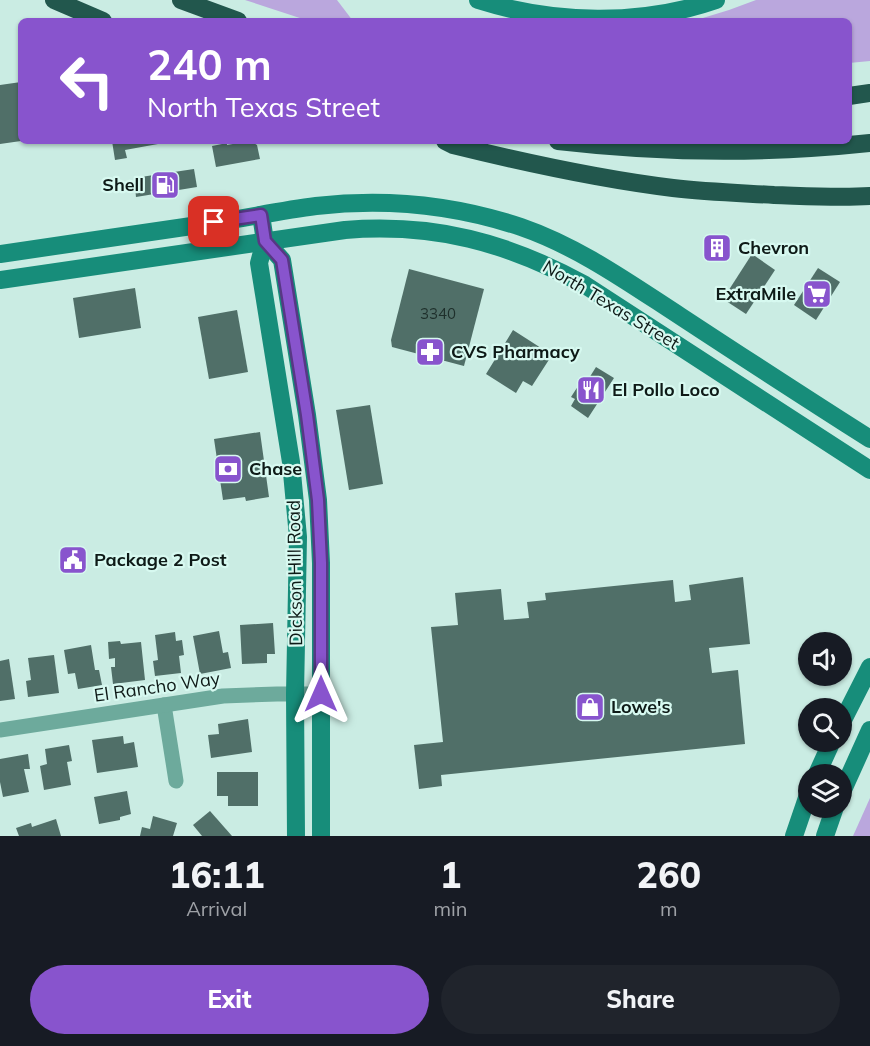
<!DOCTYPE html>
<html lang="en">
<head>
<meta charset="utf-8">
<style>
	body { margin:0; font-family:Mulish,sans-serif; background:#20242c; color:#f1f3f6; height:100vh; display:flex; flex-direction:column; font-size:22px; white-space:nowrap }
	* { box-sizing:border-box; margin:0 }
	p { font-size:20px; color:#9ea1a6 }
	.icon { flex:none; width:33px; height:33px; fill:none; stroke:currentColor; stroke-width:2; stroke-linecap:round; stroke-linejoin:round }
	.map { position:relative; height:836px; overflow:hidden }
	.sheet { display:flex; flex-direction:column; background:#171b24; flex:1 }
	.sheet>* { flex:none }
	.top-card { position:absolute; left:18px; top:18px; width:834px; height:126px; border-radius:9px; box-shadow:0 2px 4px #0004; background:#8854cd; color:#fff; overflow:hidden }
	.controls { position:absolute; left:798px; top:632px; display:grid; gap:12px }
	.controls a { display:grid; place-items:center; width:54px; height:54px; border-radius:50%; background:#171b24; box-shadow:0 2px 4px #0004; font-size:30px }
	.pin { position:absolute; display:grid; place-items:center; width:51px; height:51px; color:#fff; margin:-26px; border-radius:12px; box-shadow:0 3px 9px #0006 }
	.me { position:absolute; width:66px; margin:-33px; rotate:0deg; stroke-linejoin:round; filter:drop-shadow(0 0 4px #0008) }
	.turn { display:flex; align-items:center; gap:21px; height:126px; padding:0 30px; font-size:27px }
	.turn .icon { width:78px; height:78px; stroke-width:2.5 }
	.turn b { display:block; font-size:42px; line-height:51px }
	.eta { display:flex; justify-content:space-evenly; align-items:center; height:102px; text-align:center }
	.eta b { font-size:36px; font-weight:800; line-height:42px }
	.primary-button { display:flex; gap:12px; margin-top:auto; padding:12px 30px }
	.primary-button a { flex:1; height:69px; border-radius:36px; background:#8854cd; color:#fff; font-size:24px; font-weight:800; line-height:69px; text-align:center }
	.primary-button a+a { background:#20242c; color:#f1f3f6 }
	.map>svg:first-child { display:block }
</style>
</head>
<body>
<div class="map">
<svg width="870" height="836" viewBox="0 0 870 836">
	<rect width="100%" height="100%" fill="#caece3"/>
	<g fill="#baa7dd">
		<path d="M 245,0 L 337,0 L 353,21 L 309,21 Z"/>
		<path d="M 756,0 L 870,0 L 870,61 L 849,63 L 849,21 L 693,21 L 729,10 Z"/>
		<path d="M 870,798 L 870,836 L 853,836 Z"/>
	</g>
	<g fill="#506f68">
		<path d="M 21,82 L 21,141 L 0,144 L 0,85 Z"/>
		<path d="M 112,141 L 169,141 L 169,142 L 125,150 L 127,158 L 115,160 Z"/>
		<path d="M 250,141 L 257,145 L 260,159 L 216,167 L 212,146 L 227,143 L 227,145 Z"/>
		<path d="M 194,169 L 197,187 L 136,197 L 134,178 Z"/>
		<path d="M 705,239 L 730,241 L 729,253 L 704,252 Z"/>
		<path d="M 752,254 L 775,270 L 746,314 L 723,299 Z"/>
		<path d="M 818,268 L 840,282 L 816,320 L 794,305 Z"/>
		<path d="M 409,269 L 484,289 L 464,366 L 392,347 L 391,340 Z"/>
		<path d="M 135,288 L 141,328 L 79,338 L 73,298 Z"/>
		<path d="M 237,310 L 248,372 L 209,379 L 198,317 Z"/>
		<path d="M 513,330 L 552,355 L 532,386 L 523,381 L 516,393 L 486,374 Z"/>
		<path d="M 596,367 L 614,378 L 588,418 L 571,406 L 575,399 L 571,397 L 582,380 L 586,383 Z"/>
		<path d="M 370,405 L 383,484 L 349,490 L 336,410 Z"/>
		<path d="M 260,432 L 269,497 L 246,501 L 245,497 L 223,500 L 214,439 Z"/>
		<path d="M 743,577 L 750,644 L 709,648 L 712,673 L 738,670 L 745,744 L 441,775 L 442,786 L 419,789 L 414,745 L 443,742 L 431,627 L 458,625 L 455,593 L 501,589 L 504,620 L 529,618 L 527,602 L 546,600 L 545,593 L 673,580 L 675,602 L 691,600 L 689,585 Z"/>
		<path d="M 273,623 L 275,654 L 267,654 L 267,663 L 242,664 L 240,625 Z"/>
		<path d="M 219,631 L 223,653 L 228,652 L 231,668 L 200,674 L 193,636 Z"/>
		<path d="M 175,632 L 176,641 L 182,640 L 184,655 L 179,656 L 181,673 L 155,676 L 153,661 L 158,660 L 155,635 Z"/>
		<path d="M 120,641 L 121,644 L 141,642 L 145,680 L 113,684 L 111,667 L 115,667 L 115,658 L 109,659 L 108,642 Z"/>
		<path d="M 91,645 L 95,670 L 99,670 L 102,685 L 78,689 L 75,673 L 68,674 L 64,650 Z"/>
		<path d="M 54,655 L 59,693 L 28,697 L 26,681 L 31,680 L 28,658 Z"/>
		<path d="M 9,659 L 15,699 L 0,701 L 0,661 Z"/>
		<path d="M 248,719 L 252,752 L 211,758 L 208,735 L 219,734 L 218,724 Z"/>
		<path d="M 123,736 L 124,744 L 134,742 L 138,767 L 97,773 L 92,740 Z"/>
		<path d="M 69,745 L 72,761 L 67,762 L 71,785 L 44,790 L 40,766 L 47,764 L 45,749 Z"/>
		<path d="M 28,754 L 30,769 L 24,769 L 29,792 L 3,797 L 0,782 L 0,759 Z"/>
		<path d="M 217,772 L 258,772 L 258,806 L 228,806 L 228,796 L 217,796 Z"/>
		<path d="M 127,791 L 131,814 L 120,817 L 120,820 L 99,824 L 94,797 Z"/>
		<path d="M 210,811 L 232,836 L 202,836 L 193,825 Z"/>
		<path d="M 153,816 L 177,823 L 173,836 L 140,836 L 142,827 L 150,829 Z"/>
		<path d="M 56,819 L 61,836 L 19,836 L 16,828 L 31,823 L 32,827 Z"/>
	</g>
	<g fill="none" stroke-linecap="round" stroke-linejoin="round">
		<g stroke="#6daa9c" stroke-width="15">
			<path d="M 164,705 L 176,781"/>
			<path d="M 0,730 L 223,696 L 277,694 L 321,694"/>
		</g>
		<g stroke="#178d7a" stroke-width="18">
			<path d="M 478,0 C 554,24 641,26 716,0"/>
			<path d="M 261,215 L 265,241 L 259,263 L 291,462 L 298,537 L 295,694 L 296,836"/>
			<path d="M 265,241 L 282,260 L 307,415 L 318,500 L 321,563 L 321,836"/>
			<path d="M 0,254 C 73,244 146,232 219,222 C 251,217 284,210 316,206 C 385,198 455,205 521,227 C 579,247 629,283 680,316 C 744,358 807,399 870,439"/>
			<path d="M 0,280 L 345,230 C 434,223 507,242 585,285 L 870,470"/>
			<path d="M 842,722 L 870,667"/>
			<path d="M 817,774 L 832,741"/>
			<path d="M 842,792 L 870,730"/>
			<path d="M 794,836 L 808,795"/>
			<path d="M 825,836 L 835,807"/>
		</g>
		<g stroke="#22574d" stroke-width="18">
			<path d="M 54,0 L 103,21"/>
			<path d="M 181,0 L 238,21"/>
			<path d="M 849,96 L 870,93"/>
			<path d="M 445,141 L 453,145 C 526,163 599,179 673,188 C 707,192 740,193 774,195 C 806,196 838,198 870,196"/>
			<path d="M 558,141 C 661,153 767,154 870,143"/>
		</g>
	</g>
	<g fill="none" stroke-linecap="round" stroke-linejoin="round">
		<g stroke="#583785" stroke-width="15">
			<path id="route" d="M 214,222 L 261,215 L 265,241 L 282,260 L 307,415 L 318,500 L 321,563 L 321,694"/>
		</g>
		<use href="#route" stroke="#8854cd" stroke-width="10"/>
	</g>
	<defs>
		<g id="fuel-square" transform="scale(1.5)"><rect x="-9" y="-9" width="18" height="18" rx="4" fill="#8854cd" stroke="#d7f9f0"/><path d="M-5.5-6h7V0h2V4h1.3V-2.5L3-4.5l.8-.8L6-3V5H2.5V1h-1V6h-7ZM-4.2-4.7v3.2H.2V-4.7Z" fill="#fff"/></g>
		<g id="building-square" transform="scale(1.5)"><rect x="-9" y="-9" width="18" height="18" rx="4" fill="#8854cd" stroke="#d7f9f0"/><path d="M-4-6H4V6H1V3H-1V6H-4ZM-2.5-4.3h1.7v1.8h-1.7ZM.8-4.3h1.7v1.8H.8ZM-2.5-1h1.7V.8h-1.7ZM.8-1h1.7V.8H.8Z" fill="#fff"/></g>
		<g id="supermarket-square" transform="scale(1.5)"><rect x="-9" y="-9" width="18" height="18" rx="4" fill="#8854cd" stroke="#d7f9f0"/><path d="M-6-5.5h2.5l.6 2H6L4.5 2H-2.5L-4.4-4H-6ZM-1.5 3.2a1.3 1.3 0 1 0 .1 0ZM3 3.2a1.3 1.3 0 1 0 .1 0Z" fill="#fff"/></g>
		<g id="pharmacy-square" transform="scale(1.5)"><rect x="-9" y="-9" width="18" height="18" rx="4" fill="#8854cd" stroke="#d7f9f0"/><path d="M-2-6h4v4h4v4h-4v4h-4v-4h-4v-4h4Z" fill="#fff"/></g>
		<g id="restaurant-square" transform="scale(1.5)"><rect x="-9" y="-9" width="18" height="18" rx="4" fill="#8854cd" stroke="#d7f9f0"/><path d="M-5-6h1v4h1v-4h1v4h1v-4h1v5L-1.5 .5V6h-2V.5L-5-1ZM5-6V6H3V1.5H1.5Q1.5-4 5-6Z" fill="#fff"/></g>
		<g id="bank-square" transform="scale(1.5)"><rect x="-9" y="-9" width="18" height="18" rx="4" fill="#8854cd" stroke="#d7f9f0"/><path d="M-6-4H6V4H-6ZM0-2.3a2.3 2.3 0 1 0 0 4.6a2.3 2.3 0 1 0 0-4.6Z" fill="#fff"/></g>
		<g id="civic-square" transform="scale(1.5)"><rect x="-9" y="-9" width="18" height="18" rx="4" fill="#8854cd" stroke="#d7f9f0"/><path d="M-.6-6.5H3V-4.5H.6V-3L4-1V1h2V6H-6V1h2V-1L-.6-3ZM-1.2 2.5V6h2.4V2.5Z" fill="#fff"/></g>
		<g id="shop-square" transform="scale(1.5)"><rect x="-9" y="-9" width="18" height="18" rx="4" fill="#8854cd" stroke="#d7f9f0"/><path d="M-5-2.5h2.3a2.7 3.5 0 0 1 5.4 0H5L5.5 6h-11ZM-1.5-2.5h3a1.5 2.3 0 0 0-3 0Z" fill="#fff"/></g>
	</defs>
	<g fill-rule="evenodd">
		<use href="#fuel-square" x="165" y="185"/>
		<use href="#building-square" x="717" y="248"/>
		<use href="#supermarket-square" x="817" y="294"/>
		<use href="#pharmacy-square" x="430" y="352"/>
		<use href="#restaurant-square" x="591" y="390"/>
		<use href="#bank-square" x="228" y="469"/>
		<use href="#civic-square" x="73" y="560"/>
		<use href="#shop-square" x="590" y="707"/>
	</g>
	<g text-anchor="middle" stroke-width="4.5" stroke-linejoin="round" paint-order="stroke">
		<g font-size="15" fill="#1e2f2b">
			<text x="438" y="319">3340</text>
		</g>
		<g font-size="18" font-weight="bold" fill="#0e1a17" stroke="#d7f9f0" text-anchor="start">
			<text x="144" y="191" text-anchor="end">Shell</text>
			<text x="738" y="254">Chevron</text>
			<text x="796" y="300" text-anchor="end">ExtraMile</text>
			<text x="451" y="358">CVS Pharmacy</text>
			<text x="612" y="396">El Pollo Loco</text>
			<text x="249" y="475">Chase</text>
			<text x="94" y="566">Package 2 Post</text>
			<text x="611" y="713">Lowe's</text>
		</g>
		<g font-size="18" fill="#0e1a17" stroke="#d7f9f0">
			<text transform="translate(611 305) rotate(31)" y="6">North Texas Street</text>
			<text transform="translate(295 573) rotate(-91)" y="6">Dickson Hill Road</text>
			<text transform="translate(157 687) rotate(-8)" y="6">El Rancho Way</text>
		</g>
	</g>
</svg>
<div class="controls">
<a><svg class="icon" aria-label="sound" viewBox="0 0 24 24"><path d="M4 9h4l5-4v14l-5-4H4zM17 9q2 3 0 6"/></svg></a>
<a><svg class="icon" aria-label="search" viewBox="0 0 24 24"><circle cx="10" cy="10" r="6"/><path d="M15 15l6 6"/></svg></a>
<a><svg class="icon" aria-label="layers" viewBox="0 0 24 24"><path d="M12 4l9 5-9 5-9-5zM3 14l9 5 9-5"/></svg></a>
</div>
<div class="pin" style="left:214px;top:222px;background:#d93025"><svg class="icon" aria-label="arrive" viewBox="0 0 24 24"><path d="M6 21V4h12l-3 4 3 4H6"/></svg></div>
<svg class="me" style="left:321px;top:694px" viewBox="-20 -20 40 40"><path d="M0-17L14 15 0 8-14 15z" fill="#8854cd" stroke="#fff" stroke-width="4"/></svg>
<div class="top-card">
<div class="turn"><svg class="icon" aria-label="left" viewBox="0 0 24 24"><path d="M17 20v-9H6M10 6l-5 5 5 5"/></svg><div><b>240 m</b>North Texas Street</div></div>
</div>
</div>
<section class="sheet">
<div class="eta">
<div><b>16:11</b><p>Arrival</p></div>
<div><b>1</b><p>min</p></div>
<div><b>260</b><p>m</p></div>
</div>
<div class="primary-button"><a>Exit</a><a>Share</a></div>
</section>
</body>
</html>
